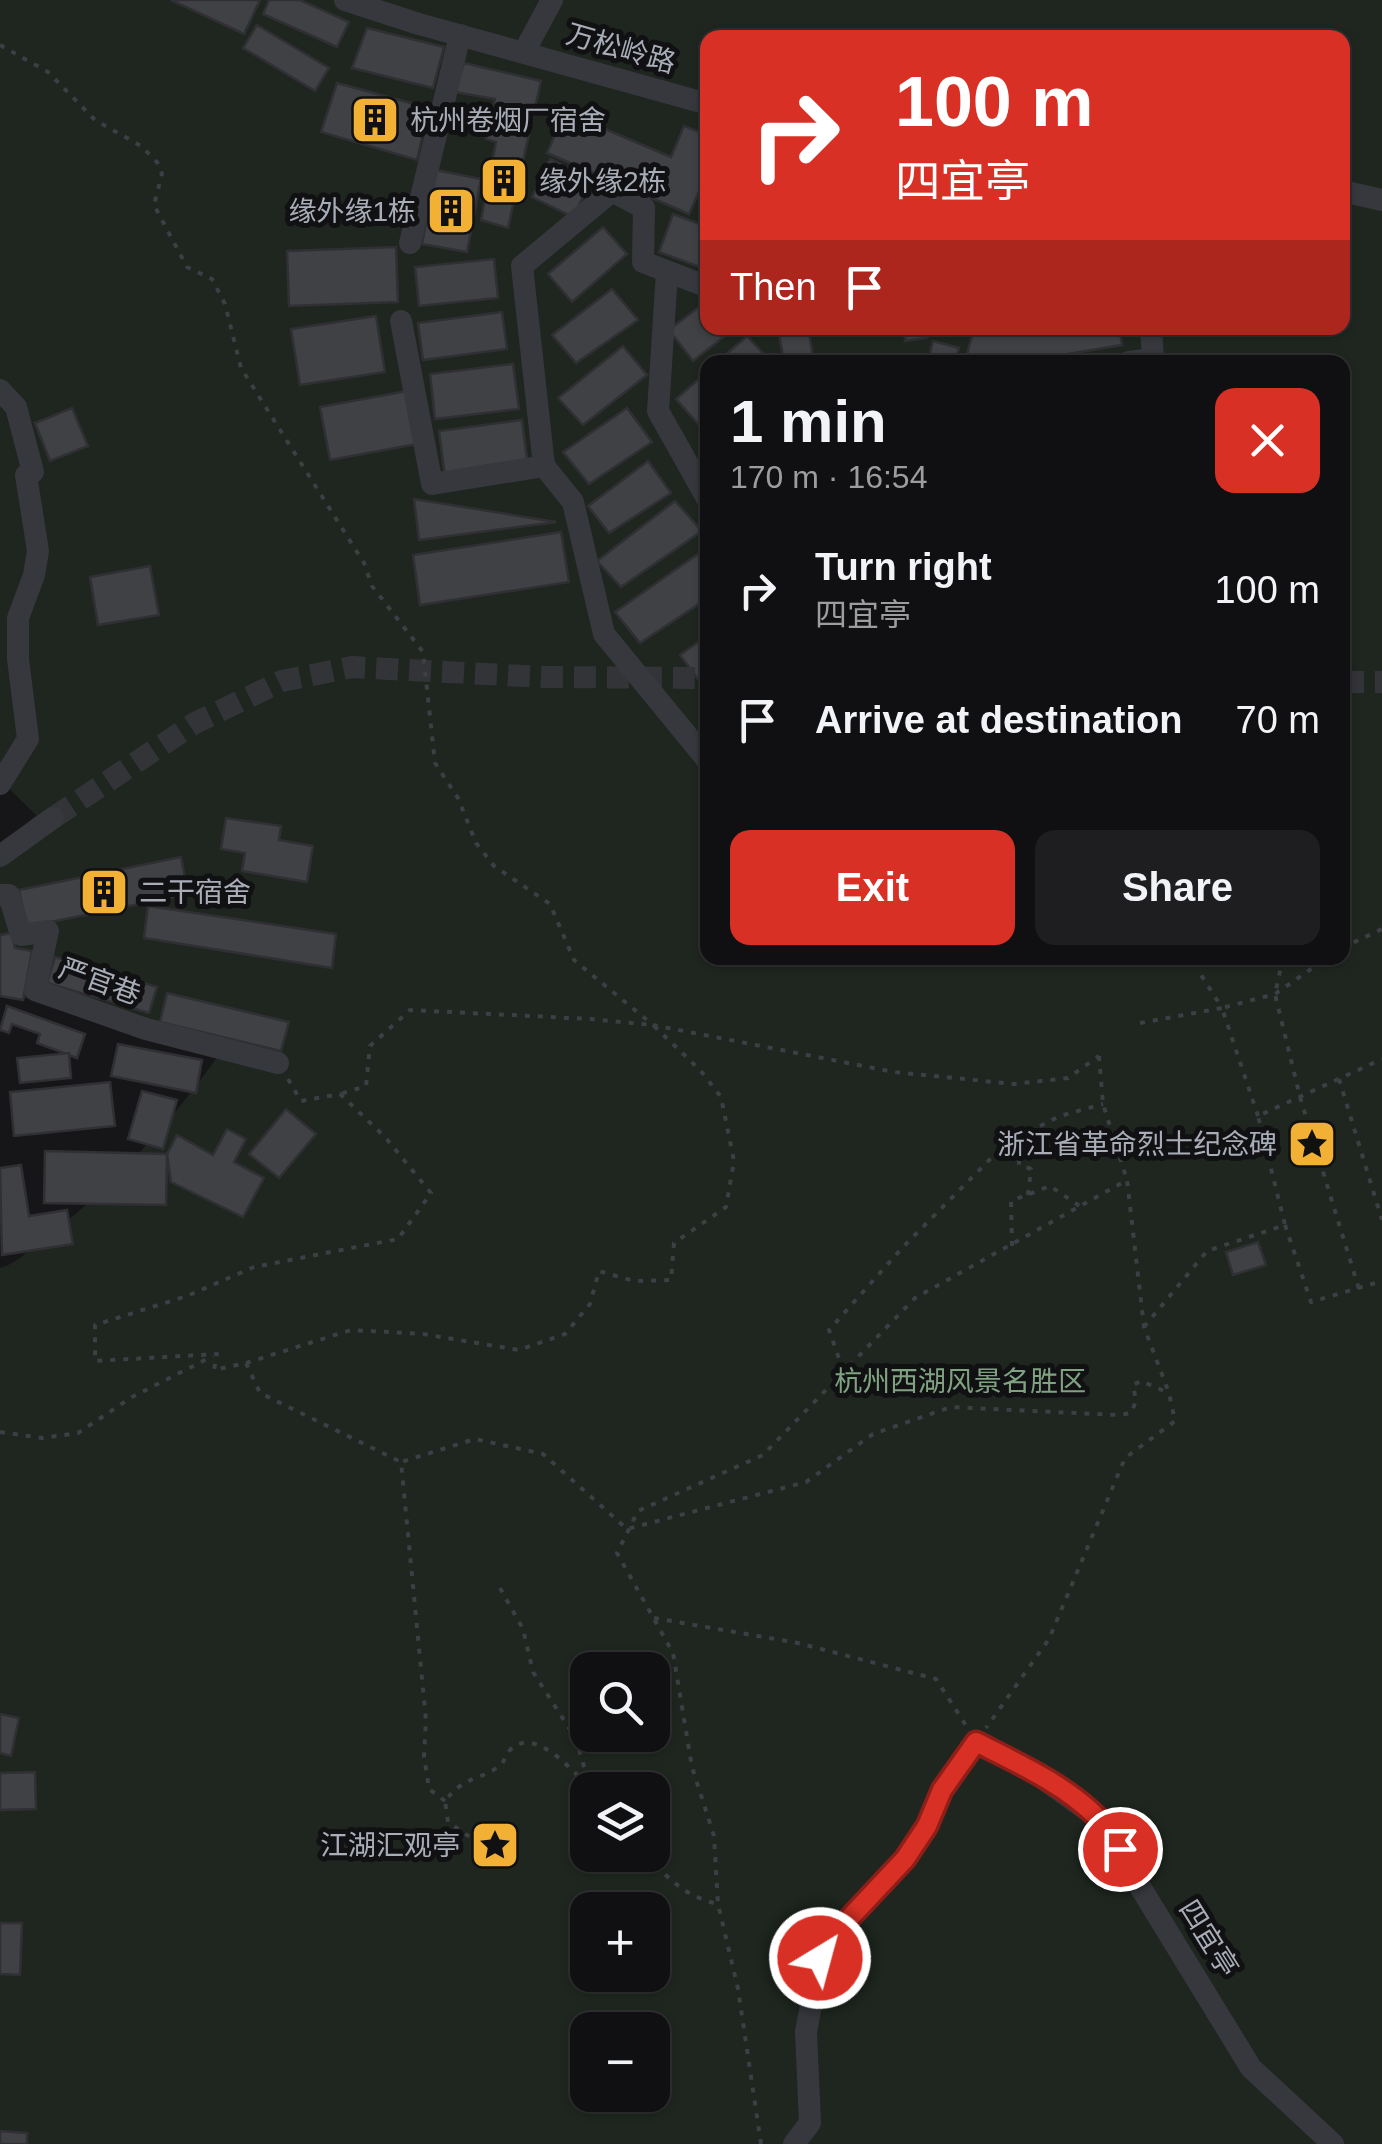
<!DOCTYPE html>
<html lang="en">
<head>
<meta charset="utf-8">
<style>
	body { margin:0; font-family:Helvetica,"Noto Sans SC",sans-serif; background:#1e1e20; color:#f1f3f6; height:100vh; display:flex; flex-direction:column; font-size:38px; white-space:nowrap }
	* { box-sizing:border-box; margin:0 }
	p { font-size:32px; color:#9c9d9f }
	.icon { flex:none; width:55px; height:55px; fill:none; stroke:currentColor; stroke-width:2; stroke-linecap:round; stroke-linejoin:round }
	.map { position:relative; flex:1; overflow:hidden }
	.drawer { position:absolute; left:700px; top:355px; width:650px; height:610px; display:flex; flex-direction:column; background:#101012; border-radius:20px; box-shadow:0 2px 8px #0004,0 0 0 2px #303032 }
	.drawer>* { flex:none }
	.guide { position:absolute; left:700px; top:30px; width:650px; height:305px; border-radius:20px; box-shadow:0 2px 8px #0004,0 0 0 2px #303032; background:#d93025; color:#fff; overflow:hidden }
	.controls { position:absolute; left:570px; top:1652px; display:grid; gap:20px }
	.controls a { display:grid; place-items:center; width:100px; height:100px; border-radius:20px; background:#101012; box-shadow:0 2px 8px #0004,0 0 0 2px #303032; font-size:50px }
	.pin { position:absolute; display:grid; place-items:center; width:85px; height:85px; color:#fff; margin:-42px; border:5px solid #fff; border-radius:50%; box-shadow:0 2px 10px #0007 }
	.me { position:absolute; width:110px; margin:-55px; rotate:37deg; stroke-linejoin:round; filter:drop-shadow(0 0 8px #0008) }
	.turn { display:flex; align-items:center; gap:35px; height:210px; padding:0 30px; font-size:45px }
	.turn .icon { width:130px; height:130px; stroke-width:2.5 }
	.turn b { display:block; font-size:70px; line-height:85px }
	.then { display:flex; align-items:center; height:95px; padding:0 30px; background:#0003; gap:20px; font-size:38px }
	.round { display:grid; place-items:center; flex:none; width:105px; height:105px; border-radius:20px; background:#1e1e20 }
	.overview { display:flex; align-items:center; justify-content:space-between; height:170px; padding:0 30px }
	h1 { font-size:60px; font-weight:700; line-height:75px }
	.action { display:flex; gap:20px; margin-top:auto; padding:20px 30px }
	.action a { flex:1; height:115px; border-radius:20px; background:#d93025; color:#fff; font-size:40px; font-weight:700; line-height:115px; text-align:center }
	.action a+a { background:#1e1e20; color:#f1f3f6 }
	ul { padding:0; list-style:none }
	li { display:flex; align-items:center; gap:30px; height:130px; padding:0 30px }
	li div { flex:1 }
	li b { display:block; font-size:38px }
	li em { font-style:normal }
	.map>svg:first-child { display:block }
</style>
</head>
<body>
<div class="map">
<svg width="1382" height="2144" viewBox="0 0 1382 2144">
	<rect width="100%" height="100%" fill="#161618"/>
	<path fill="#1e261f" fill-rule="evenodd" d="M 0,0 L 1382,0 L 1382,2144 L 0,2144 L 0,1268 C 15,1264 27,1252 39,1243 C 109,1192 171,1122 221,1052 L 14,995 L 0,967 L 0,848 L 36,815 L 0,780 ZM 708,38 L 1342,38 L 1342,328 L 708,328 ZM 708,362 L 1342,362 L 1342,958 L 708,958 ZM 588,1670 L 652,1670 L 652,1735 L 588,1735 ZM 588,1790 L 652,1790 L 652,1855 L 588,1855 ZM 588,1910 L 652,1910 L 652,1975 L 588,1975 ZM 588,2030 L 652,2030 L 652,2095 L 588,2095 Z"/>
	<g fill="#404145" stroke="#303034" stroke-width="2.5">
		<path d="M 171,0 L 260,0 L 244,34 Z"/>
		<path d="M 269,0 L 300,0 L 349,22 L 337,47 L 263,14 Z"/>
		<path d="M 257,25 L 329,68 L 315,91 L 243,48 Z"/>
		<path d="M 367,28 L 444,47 L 433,88 L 352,68 Z"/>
		<path d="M 464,63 L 541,81 L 508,228 L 481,220 L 496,142 L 486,139 L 495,99 L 455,92 Z"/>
		<path d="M 337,83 L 429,108 L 417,160 L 321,132 Z"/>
		<path d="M 565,112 L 671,157 L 684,126 L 708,135 L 708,171 L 689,214 L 547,153 Z"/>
		<path d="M 550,159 L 592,179 L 573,217 L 532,197 Z"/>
		<path d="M 436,170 L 481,179 L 467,252 L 422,244 Z"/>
		<path d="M 673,214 L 708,227 L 708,270 L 659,252 Z"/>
		<path d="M 603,227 L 627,254 L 572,302 L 548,274 Z"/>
		<path d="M 396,247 L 398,302 L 289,306 L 287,251 Z"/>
		<path d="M 494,259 L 498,298 L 419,306 L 415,267 Z"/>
		<path d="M 612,289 L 638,320 L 576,363 L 552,335 Z"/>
		<path d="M 708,300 L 708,328 L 735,328 L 693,361 L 669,330 Z"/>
		<path d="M 502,312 L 507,349 L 423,360 L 418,323 Z"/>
		<path d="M 376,316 L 385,372 L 300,385 L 291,329 Z"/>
		<path d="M 778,328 L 808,328 L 814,362 L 784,362 Z"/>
		<path d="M 904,328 L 925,328 L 927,338 L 905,341 Z"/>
		<path d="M 1013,328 L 1119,328 L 1122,345 L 1020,362 L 965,362 L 972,335 Z"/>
		<path d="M 747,336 L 771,362 L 717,362 Z"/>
		<path d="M 933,341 L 959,348 L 955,362 L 928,362 Z"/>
		<path d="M 623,346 L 647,375 L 583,425 L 558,398 Z"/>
		<path d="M 513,364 L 519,409 L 435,419 L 430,374 Z"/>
		<path d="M 708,371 L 708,417 L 699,425 L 676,399 Z"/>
		<path d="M 407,391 L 417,444 L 330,460 L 320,407 Z"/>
		<path d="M 72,408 L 88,446 L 50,461 L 35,423 Z"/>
		<path d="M 627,408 L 652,442 L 589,484 L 563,452 Z"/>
		<path d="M 522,420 L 528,466 L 445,477 L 439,431 Z"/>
		<path d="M 648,461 L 671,493 L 609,533 L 588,506 Z"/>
		<path d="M 414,499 L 556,522 L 419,540 Z"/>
		<path d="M 675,501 L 702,531 L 621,587 L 597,561 Z"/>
		<path d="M 561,532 L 569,582 L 420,605 L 413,555 Z"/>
		<path d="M 708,547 L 708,598 L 640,643 L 615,612 Z"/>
		<path d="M 150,566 L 159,615 L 98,625 L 90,577 Z"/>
		<path d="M 708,635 L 708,689 L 706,690 L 680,655 Z"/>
		<path d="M 226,818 L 281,826 L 279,840 L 313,846 L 307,882 L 242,871 L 245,853 L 221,849 Z"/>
		<path d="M 181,857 L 188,894 L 26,927 L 19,890 Z"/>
		<path d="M 148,906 L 336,934 L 332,968 L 144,938 Z"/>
		<path d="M 12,933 L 15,948 L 32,951 L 23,1000 L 0,996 L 0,935 Z"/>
		<path d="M 55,957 L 157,987 L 149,1013 L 47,983 Z"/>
		<path d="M 167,993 L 289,1022 L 281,1051 L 160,1022 Z"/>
		<path d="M 7,1006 L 85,1034 L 77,1058 L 37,1043 L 40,1034 L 12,1024 L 9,1033 L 0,1030 Z"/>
		<path d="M 118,1044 L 202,1060 L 196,1093 L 111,1076 Z"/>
		<path d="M 69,1053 L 71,1078 L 20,1083 L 17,1058 Z"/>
		<path d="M 110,1082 L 115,1126 L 14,1136 L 10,1092 Z"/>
		<path d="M 142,1091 L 177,1100 L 163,1149 L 128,1139 Z"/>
		<path d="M 286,1109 L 316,1134 L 279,1178 L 249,1154 Z"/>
		<path d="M 227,1129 L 246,1139 L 234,1162 L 264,1178 L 243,1217 L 171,1182 L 167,1154 L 177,1135 L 213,1155 Z"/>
		<path d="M 45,1151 L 167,1154 L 166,1205 L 44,1203 Z"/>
		<path d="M 21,1165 L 29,1216 L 67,1210 L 73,1244 L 2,1255 L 0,1168 Z"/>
		<path d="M 1258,1242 L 1266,1265 L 1233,1275 L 1226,1252 Z"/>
		<path d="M 0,1714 L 19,1718 L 11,1756 L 0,1753 Z"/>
		<path d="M 35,1772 L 36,1809 L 0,1810 L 0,1773 Z"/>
		<path d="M 0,1923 L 22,1923 L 20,1975 L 0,1974 Z"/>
		<path d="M 0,2131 L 27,2133 L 27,2144 L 0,2144 Z"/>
	</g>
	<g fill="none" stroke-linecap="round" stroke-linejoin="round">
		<g stroke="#333438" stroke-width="22" stroke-dasharray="22 11" stroke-linecap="butt">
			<path d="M 1342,682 L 1382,682"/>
			<path d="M 53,818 L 195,723 L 282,681 L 352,667 L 543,677 L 708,678"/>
		</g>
		<g stroke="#3d3f44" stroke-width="4" stroke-dasharray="5 8" stroke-linecap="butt">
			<path d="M 0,45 L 48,72 L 95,120 L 141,146 L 157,162 L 162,174 L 154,205 L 187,267 L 212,279 L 225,304 L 241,368 L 364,563 L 372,586 L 423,652 L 435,763 L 458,798 L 476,843 L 494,866 L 550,904 L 574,960 L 653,1025 L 894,1072 L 1014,1084 L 1068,1078 L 1099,1056"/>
			<path d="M 1342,948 L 1382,929"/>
			<path d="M 1283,958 L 1275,994 L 1300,1097 L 1359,1289"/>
			<path d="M 1140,1023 L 1222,1008 L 1198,970"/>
			<path d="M 1099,1056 L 1103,1104 L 1127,1180"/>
			<path d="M 288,1079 L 301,1101 L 340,1094 L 385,1137 L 431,1193 L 398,1239 L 254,1267 L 187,1296 L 95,1325 L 95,1361 L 217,1354 L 214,1370 L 246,1363 L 260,1393 L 401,1462"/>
			<path d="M 1339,1079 L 1382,1220"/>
			<path d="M 1258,1116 L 1222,1008 L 1275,994 L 1327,958"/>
			<path d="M 1028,1195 L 1031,1169 L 1019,1165 L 1019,1157 L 1006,1143 L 1060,1116 L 1103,1104"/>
			<path d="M 1285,1225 L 1311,1302 L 1382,1281"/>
			<path d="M 1012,1246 L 1011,1201 L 1050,1186 L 1081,1207"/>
			<path d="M 1144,1327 L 1207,1251 L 1285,1225 L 1258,1116 L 1382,1059"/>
			<path d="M 246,1363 L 351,1330 L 423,1334 L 519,1350 L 565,1334 L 590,1304 L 599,1271 L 634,1281 L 671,1280 L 674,1243 L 726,1207 L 734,1161 L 721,1097 L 700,1070 L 653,1025 L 591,1019 L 410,1010 L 370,1046 L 366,1086 L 340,1094"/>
			<path d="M 843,1370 L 829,1330 L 903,1247 L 1006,1143"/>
			<path d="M 0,1432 L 42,1438 L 78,1433 L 132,1397 L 213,1356"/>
			<path d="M 500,1588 L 523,1629 L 533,1672 L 576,1739 L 589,1784"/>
			<path d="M 654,1618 L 798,1643 L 936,1679 L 967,1727"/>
			<path d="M 445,1801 L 429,1789 L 424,1756 L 426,1720 L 401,1462 L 475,1439 L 543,1454 L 627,1529 L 806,1482 L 873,1434 L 951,1407 L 1118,1415 L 1131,1413 L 1136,1401 L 1133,1385 L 1141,1381 L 1169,1393"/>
			<path d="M 480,1844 L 448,1822 L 445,1801 C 464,1777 473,1782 497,1768 C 505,1763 504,1757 510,1750 C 535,1724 575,1774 592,1790"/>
			<path d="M 648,1855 C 668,1880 687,1897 718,1904"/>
			<path d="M 761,2144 L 738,1989 L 718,1904 L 714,1836 L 692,1767 L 673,1653 L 617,1553 L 638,1511 L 763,1455 L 915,1298 L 1127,1180 L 1144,1327 L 1169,1393 L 1175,1421 L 1125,1458 L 1049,1639 L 986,1728"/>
		</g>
		<g stroke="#37383d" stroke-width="22">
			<path d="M 345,0 L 419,24 L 708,104"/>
			<path d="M 524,52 L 552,0"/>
			<path d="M 1342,191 L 1382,200"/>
			<path d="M 410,243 L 460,35"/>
			<path d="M 667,272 L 658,411 L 708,500"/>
			<path d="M 401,321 L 432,484 L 544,466 L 522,266 L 612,191 L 644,208 L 643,262 L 708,287"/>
			<path d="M 1129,362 L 1153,359 L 1151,328"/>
			<path d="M 0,390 L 16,407 L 33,472 L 26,475 L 38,551 L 34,575 L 18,618 L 18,659 L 28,739 L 0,784"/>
			<path d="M 544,466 L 573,502 L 604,634 L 708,761"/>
			<path d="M 0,856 L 53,818"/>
			<path d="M 0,895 L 9,895 L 21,935 L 48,931 L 35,990 L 146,1029 L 278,1063"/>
			<path d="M 794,2144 L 810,2123 L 806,2032 L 820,1957 L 844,1923 L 905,1859 L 927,1826 L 942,1790 L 976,1742 L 1028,1768 L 1098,1818 L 1251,2068 L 1333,2144"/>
		</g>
	</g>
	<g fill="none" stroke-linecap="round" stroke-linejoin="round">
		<g stroke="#8d1f18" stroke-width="25">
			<path id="route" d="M 820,1958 L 844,1924 L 905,1859 L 927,1826 L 942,1790 L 976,1742 C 1017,1763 1064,1784 1097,1817 C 1106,1826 1112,1839 1120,1849"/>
		</g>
		<use href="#route" stroke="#d93025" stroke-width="18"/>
	</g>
	<defs>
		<g id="building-square" transform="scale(2.5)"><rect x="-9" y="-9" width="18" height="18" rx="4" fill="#f2b134" stroke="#111113"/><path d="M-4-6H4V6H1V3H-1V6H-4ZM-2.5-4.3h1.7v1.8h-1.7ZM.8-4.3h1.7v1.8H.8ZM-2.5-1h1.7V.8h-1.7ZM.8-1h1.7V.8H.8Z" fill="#111"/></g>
		<g id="sight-square" transform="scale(2.5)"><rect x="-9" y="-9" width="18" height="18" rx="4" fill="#f2b134" stroke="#111113"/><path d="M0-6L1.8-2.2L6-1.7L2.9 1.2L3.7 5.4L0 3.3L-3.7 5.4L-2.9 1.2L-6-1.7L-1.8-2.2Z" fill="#111"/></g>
	</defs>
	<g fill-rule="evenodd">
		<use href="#building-square" x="375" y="120"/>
		<use href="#building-square" x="504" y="181"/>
		<use href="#building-square" x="451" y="211"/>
		<use href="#building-square" x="104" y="892"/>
		<use href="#sight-square" x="1312" y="1144"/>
		<use href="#sight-square" x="495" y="1845"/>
	</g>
	<g text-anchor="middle" stroke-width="10" stroke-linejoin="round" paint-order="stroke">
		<g font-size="28" fill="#a8adb8" stroke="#111113">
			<text transform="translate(621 48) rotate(16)" y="10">万松岭路</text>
			<text transform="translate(100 981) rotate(20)" y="10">严官巷</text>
			<text transform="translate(1209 1938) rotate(58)" y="10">四宜亭</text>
		</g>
		<g font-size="28" fill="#a8adb8" stroke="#111113" text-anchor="start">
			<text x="410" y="130">杭州卷烟厂宿舍</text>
			<text x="539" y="191">缘外缘2栋</text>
			<text x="416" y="221" text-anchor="end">缘外缘1栋</text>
			<text x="139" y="902">二干宿舍</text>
			<text x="1277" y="1154" text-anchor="end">浙江省革命烈士纪念碑</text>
			<text x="460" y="1855" text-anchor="end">江湖汇观亭</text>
		</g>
		<g font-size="28" fill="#7fa381" stroke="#111113">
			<text x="960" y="1391">杭州西湖风景名胜区</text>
		</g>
	</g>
</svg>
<div class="controls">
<a><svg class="icon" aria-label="search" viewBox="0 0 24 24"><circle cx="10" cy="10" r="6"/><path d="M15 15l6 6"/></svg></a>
<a><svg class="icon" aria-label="layers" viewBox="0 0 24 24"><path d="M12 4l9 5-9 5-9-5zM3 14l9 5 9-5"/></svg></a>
<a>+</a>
<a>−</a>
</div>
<div class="pin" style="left:1120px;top:1849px;background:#d93025"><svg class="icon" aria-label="arrive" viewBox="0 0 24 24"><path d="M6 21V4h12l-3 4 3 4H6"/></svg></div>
<svg class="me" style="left:820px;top:1958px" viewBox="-20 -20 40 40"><circle r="17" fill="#d93025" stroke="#fff" stroke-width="3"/><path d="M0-11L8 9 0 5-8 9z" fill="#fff"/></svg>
<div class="guide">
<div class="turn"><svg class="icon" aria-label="right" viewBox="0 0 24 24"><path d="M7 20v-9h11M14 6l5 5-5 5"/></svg><div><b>100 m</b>四宜亭</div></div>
<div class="then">Then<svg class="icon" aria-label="arrive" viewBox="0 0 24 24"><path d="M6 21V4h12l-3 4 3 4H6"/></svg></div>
</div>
<section class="drawer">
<div class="overview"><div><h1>1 min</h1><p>170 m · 16:54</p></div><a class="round" style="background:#d93025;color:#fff"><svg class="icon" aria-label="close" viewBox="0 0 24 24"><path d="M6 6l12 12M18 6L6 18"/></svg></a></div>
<ul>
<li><svg class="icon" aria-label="right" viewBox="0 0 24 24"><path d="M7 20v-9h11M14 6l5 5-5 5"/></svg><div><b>Turn right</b><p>四宜亭</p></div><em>100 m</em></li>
<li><svg class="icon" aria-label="arrive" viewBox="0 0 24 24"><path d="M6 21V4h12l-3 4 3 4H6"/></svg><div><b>Arrive at destination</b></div><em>70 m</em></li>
</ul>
<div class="action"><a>Exit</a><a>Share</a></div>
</section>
</div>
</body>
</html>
